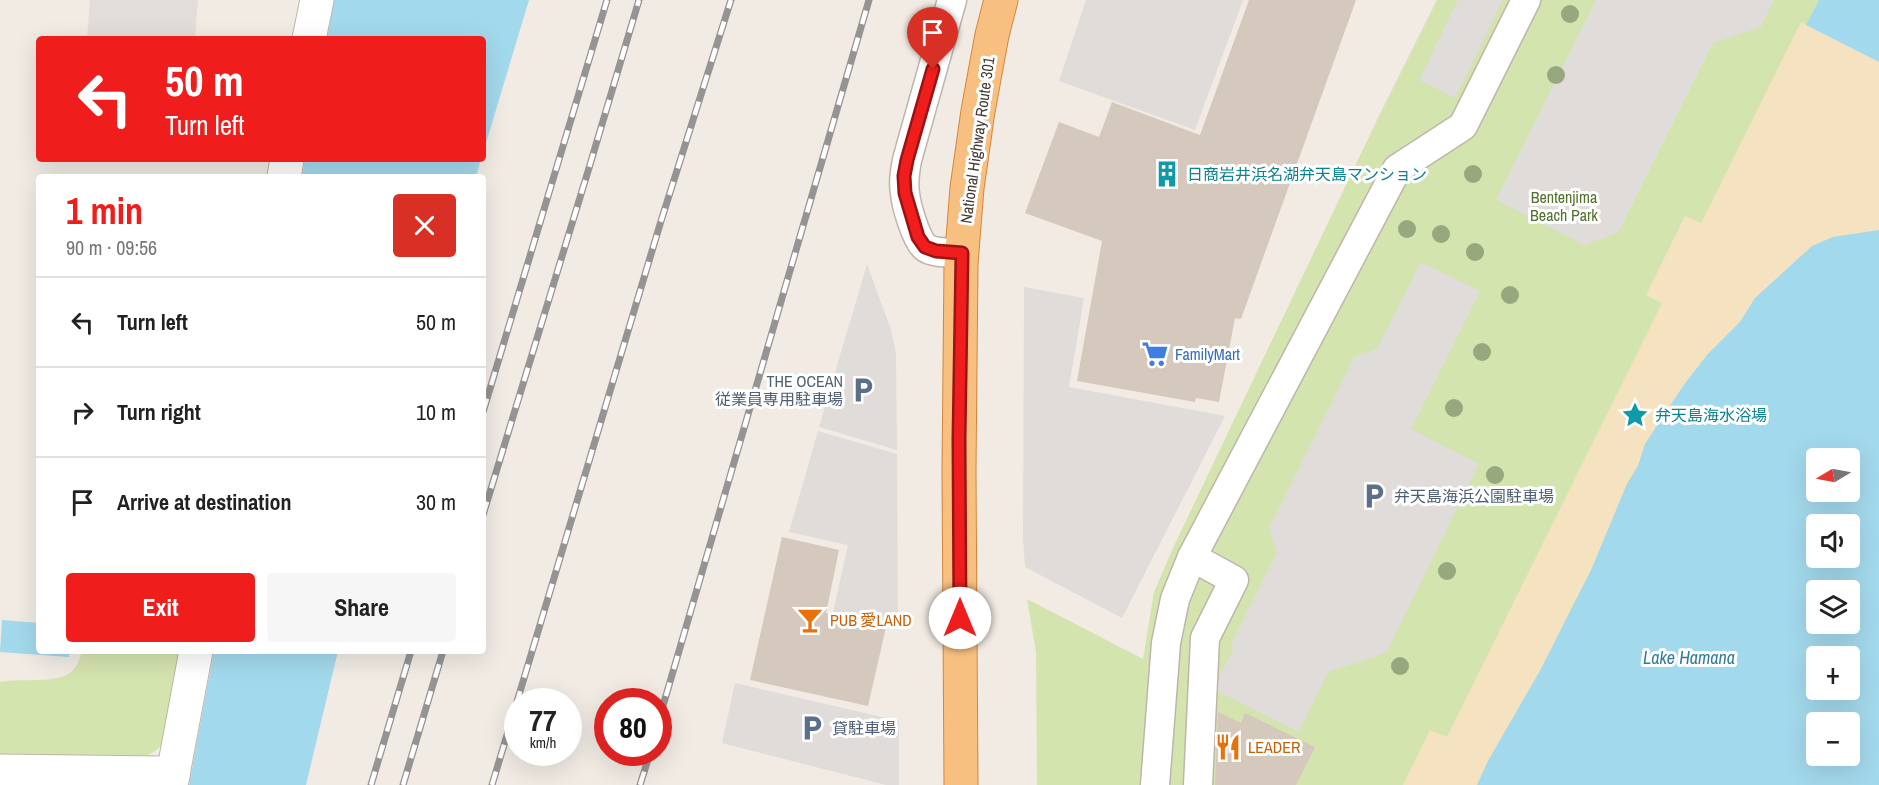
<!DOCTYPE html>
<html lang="en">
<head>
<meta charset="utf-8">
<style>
	body { margin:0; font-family:"Archivo Narrow","Noto Sans JP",sans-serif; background:#f6f6f6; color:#222; height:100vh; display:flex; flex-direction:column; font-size:22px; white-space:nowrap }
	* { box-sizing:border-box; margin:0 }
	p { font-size:20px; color:#767676 }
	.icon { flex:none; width:33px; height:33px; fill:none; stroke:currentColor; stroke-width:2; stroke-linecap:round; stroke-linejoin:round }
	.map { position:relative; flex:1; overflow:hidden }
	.side { position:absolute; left:36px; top:174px; width:450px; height:480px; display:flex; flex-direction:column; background:#fff; border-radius:6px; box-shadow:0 6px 24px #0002 }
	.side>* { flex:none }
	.banner { position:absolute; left:36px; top:36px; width:450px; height:126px; border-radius:6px; box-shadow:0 6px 24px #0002; background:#ef1e1d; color:#fff; overflow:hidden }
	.needle { width:39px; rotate:260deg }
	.fabs { position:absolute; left:1806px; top:448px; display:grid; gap:12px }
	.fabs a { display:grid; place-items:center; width:54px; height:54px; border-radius:6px; background:#fff; box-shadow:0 6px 24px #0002; font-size:30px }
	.speed { position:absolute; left:504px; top:688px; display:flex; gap:12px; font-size:30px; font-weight:700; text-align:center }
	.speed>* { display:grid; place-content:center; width:78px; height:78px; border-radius:50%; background:#fff; box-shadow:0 6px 24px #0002; line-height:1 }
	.speed small { font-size:15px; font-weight:400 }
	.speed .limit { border:9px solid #d22; background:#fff; color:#111 }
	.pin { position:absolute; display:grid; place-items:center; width:51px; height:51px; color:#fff; margin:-62px -26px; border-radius:50% 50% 50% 0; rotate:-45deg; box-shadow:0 0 6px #0007 }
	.pin .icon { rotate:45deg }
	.me { position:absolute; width:66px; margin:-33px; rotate:0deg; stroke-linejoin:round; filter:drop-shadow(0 0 4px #0008) }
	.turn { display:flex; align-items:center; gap:21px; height:126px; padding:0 30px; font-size:27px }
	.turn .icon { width:78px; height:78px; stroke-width:2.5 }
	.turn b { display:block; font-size:42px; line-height:51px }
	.round { display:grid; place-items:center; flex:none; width:63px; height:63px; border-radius:6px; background:#f6f6f6 }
	.summary { display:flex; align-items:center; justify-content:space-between; height:102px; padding:0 30px }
	h1 { font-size:36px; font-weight:700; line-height:45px; color:#ef1e1d }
	.button { display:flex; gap:12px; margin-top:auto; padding:12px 30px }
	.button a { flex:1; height:69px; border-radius:6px; background:#ef1e1d; color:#fff; font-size:24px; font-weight:700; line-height:69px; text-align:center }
	.button a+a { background:#f6f6f6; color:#222 }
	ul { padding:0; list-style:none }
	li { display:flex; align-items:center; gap:18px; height:90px; padding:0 30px; border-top:2px solid #e0e0e0 }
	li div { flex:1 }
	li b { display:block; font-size:22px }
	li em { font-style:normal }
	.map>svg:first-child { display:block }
</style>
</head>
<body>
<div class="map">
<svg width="1879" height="785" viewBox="0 0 1879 785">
	<rect width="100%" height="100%" fill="#f1ebe4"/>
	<path fill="#e3ddd9" d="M 90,0 L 198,0 L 195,39 L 87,39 Z"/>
	<g fill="#d4e4ae">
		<path d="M 1437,0 L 1819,0 L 1807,25 L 1879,62 L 1879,230 L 1833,237 L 1488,761 L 1477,785 L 1037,785 L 1036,652 L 1027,599 L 1143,659 L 1154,592 L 1173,548 L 1377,120 Z"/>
		<path d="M 82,651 L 182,651 C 178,670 171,732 161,745 C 155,754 143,757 132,759 L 0,756 L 0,682 C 18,678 58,684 71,672 C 78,666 80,659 82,651 Z"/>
	</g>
	<path fill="#f5e2c1" d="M 1801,22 L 1879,62 L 1879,230 L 1833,237 L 1755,298 L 1740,322 L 1707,355 L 1645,444 L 1638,466 L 1627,484 L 1592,568 L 1541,669 L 1488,761 L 1477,785 L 1403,785 L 1430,730 L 1447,737 L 1662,303 L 1646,295 L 1685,216 L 1701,223 Z"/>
	<g fill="#dfdcd9">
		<path d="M 1086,0 L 1243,0 L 1195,130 L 1059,81 Z"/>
		<path d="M 1458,0 L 1503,0 L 1455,98 L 1419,80 Z"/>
		<path d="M 1596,0 L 1774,0 L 1761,27 L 1713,43 L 1618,233 L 1584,245 L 1496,200 Z"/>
		<path d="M 1421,262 L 1480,291 L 1411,429 L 1479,464 L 1386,653 L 1328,672 L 1299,732 L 1213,689 L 1233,650 L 1231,644 L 1277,552 L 1269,528 L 1354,357 L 1377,349 Z"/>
		<path d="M 867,264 L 891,330 L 896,353 L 897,450 L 819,427 Z"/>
		<path d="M 1024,287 L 1084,298 L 1069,387 L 1225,416 L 1122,618 L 1025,567 L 1023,539 Z"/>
		<path d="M 818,431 L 897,454 L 898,627 L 833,612 L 848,545 L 789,532 Z"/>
		<path d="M 735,683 L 899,721 L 899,785 L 886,785 L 722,743 Z"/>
	</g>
	<g fill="#a3d9ec" fill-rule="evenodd">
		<path d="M 334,0 L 529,0 L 483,153 L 483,39 L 327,39 Z"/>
		<path d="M 1819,0 L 1879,0 L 1879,62 L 1806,25 Z"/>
		<path d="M 305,159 L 481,159 L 476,177 L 302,177 Z"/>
		<path d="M 1879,230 L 1879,785 L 1477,785 L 1488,761 L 1541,669 L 1592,568 L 1627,484 L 1638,466 L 1645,444 L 1683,386 L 1707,355 L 1740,322 L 1755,298 L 1812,246 L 1833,237 ZM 1816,459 L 1850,459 L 1850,492 L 1816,492 ZM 1816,525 L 1850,525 L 1850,558 L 1816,558 ZM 1816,591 L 1850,591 L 1850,624 L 1816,624 ZM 1816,657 L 1850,657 L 1850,690 L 1816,690 ZM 1816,723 L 1850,723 L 1850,756 L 1816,756 Z"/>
		<path d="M 2,620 L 39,623 L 39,651 L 69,651 L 69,657 L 0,652 Z"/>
		<path d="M 214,651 L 338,651 L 306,785 L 189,785 Z"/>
	</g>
	<g fill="#d5c8bd">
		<path d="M 1249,0 L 1356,0 L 1241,319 L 1235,318 L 1219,402 L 1196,398 L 1195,402 L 1077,381 L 1102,241 L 1025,213 L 1059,122 L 1099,137 L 1112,102 L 1200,135 Z"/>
		<path d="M 782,537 L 839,550 L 826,613 L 886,627 L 868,706 L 750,680 Z"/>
		<path d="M 1218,712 L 1241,723 L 1245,713 L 1315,747 L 1296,785 L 1215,785 Z"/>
	</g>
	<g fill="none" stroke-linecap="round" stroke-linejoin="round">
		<g stroke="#bfb5aa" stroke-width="31">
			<g id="service">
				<path d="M 952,0 L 907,160 C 905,171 903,182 905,193 C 906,205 916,240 925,247 C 933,254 952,252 962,253"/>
				<path d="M 1192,557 L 1234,580 L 1205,638 L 1198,785"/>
				<path d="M 1155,785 L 1166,643 L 1175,599 L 1192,557 L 1397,169 L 1463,126 L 1526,0"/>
			</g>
		</g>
		<g stroke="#bfb5aa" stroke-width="35">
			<g id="minor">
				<path d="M 309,39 L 317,0"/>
				<path d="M 284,177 L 287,159"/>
				<path d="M 0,771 L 159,773 L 173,776"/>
				<path d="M 171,785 L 196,651"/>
			</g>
		</g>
		<g stroke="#d5863a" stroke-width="35">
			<path id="trunk" d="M 961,785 L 959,471 L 961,264 L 967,188 L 978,111 L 992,35 L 1001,0"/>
		</g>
		<use href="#service" stroke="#fff" stroke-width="28"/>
		<use href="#minor" stroke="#fff" stroke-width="33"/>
		<use href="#trunk" stroke="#f8c080" stroke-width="33"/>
		<g stroke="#949494" stroke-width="7">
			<g id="rail">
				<path d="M 483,412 L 607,0"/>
				<path d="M 483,515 L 589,168 L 639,0"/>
				<path d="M 658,723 L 869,0"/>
				<path d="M 371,785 L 411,651"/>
				<path d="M 403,785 L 443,651"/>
				<path d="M 492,785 L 661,221 L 731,0"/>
				<path d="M 640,785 L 650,753"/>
			</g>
		</g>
		<use href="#rail" stroke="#fff" stroke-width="4.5" stroke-dasharray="14" stroke-linecap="butt"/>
	</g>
	<g fill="#98a87e">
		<circle cx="1570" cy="14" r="9"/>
		<circle cx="1556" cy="75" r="9"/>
		<circle cx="1473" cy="174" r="9"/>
		<circle cx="1407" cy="229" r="9"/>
		<circle cx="1441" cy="234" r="9"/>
		<circle cx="1475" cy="252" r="9"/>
		<circle cx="1510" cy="295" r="9"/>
		<circle cx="1482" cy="352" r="9"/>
		<circle cx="1454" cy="408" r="9"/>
		<circle cx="1495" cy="475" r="9"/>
		<circle cx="1447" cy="571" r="9"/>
		<circle cx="1400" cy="666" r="9"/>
	</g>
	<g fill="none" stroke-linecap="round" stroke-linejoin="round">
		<g stroke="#9b1413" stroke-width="15">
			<path id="route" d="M 933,69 L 907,160 L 904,176 L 905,193 L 918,237 L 925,247 L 936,251 L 962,253 L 959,439 L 960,618"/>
		</g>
		<use href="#route" stroke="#ef1e1d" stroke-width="10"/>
	</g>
	<defs>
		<g id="building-bare" transform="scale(2.07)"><path d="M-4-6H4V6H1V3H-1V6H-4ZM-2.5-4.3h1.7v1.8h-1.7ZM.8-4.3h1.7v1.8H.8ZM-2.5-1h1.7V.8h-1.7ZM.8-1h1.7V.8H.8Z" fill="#0f9aa8" stroke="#fff" stroke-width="2.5" paint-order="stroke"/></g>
		<g id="supermarket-bare" transform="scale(2.07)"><path d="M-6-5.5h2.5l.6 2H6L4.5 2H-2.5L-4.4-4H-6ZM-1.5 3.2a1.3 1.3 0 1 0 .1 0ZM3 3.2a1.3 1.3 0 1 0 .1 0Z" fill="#3f7fe0" stroke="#fff" stroke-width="2.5" paint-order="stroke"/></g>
		<g id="parking-bare" transform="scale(2.07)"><path d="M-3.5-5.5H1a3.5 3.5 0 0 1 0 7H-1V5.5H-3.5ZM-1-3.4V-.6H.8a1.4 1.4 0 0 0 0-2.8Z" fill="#5c6f8a" stroke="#fff" stroke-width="2.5" paint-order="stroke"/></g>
		<g id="sight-bare" transform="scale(2.07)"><path d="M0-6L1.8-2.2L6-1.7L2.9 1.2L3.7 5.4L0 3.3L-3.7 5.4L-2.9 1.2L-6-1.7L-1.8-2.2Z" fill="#0f9aa8" stroke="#fff" stroke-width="2.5" paint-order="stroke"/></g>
		<g id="bar-bare" transform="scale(2.07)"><path d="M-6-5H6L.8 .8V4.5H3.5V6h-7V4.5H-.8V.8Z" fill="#e8710a" stroke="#fff" stroke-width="2.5" paint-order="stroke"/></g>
		<g id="restaurant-bare" transform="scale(2.07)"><path d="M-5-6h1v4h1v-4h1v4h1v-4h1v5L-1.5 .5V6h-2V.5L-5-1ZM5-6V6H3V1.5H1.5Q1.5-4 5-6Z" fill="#e8710a" stroke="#fff" stroke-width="2.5" paint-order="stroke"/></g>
	</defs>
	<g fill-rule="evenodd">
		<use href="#building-bare" x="1167" y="174"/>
		<use href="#supermarket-bare" x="1155" y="354"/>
		<use href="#parking-bare" x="863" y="390"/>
		<use href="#sight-bare" x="1635" y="415"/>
		<use href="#parking-bare" x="1374" y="496"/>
		<use href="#bar-bare" x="810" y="620"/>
		<use href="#parking-bare" x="812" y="728"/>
		<use href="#restaurant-bare" x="1228" y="747"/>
	</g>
	<g text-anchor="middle" stroke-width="6" stroke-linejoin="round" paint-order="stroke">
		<g font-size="16" fill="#433b34" stroke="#fff">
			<text transform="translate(977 140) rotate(-82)" y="6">National Highway Route 301</text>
		</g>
		<g font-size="16" fill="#0d838f" stroke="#fff" text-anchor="start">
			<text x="1187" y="180">日商岩井浜名湖弁天島マンション</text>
			<text x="1655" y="421">弁天島海水浴場</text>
		</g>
		<g font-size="16" fill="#50712b" stroke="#fff">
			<text x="1564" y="203">Bentenjima<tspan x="1564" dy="18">Beach Park</tspan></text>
		</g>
		<g font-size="16" fill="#366cbe" stroke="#fff" text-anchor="start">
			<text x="1175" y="360">FamilyMart</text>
		</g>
		<g font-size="16" fill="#4e5e75" stroke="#fff" text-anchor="start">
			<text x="843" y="387" text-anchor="end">THE OCEAN<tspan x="843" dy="18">従業員専用駐車場</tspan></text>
			<text x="1394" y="502">弁天島海浜公園駐車場</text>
			<text x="832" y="734">貸駐車場</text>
		</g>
		<g font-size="16" fill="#c56008" stroke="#fff" text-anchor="start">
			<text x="830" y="626">PUB 愛LAND</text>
			<text x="1248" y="753">LEADER</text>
		</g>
		<g font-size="18" font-style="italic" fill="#307c9a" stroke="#fff">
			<text x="1689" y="664">Lake Hamana</text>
		</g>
	</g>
</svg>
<div class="fabs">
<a><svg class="needle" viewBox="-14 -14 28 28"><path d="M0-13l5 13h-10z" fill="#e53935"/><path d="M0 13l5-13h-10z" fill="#767676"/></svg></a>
<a><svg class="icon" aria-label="sound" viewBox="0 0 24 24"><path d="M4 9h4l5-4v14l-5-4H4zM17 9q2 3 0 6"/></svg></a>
<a><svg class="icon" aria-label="layers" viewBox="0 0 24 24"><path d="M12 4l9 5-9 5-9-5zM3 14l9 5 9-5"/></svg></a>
<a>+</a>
<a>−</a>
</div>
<div class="speed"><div>77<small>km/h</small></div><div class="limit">80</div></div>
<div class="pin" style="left:933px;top:69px;background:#d93025"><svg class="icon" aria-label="arrive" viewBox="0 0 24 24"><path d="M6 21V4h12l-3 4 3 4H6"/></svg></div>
<svg class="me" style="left:960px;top:618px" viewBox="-20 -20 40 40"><circle r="19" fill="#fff"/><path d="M0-13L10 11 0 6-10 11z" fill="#ef1e1d"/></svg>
<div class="banner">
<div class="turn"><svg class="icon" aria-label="left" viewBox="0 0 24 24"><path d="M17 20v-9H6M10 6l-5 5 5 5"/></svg><div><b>50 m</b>Turn left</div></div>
</div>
<section class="side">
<div class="summary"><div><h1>1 min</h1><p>90 m · 09:56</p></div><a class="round" style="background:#d93025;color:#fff"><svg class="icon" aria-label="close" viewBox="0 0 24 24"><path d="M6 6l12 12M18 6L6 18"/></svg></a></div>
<ul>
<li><svg class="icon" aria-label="left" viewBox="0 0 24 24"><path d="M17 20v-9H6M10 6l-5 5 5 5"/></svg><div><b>Turn left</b></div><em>50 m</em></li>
<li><svg class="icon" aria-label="right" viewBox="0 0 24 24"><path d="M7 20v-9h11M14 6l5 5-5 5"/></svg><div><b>Turn right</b></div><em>10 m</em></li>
<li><svg class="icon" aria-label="arrive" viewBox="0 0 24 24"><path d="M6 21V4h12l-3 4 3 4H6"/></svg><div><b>Arrive at destination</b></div><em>30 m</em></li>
</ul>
<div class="button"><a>Exit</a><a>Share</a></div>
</section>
</div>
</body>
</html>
